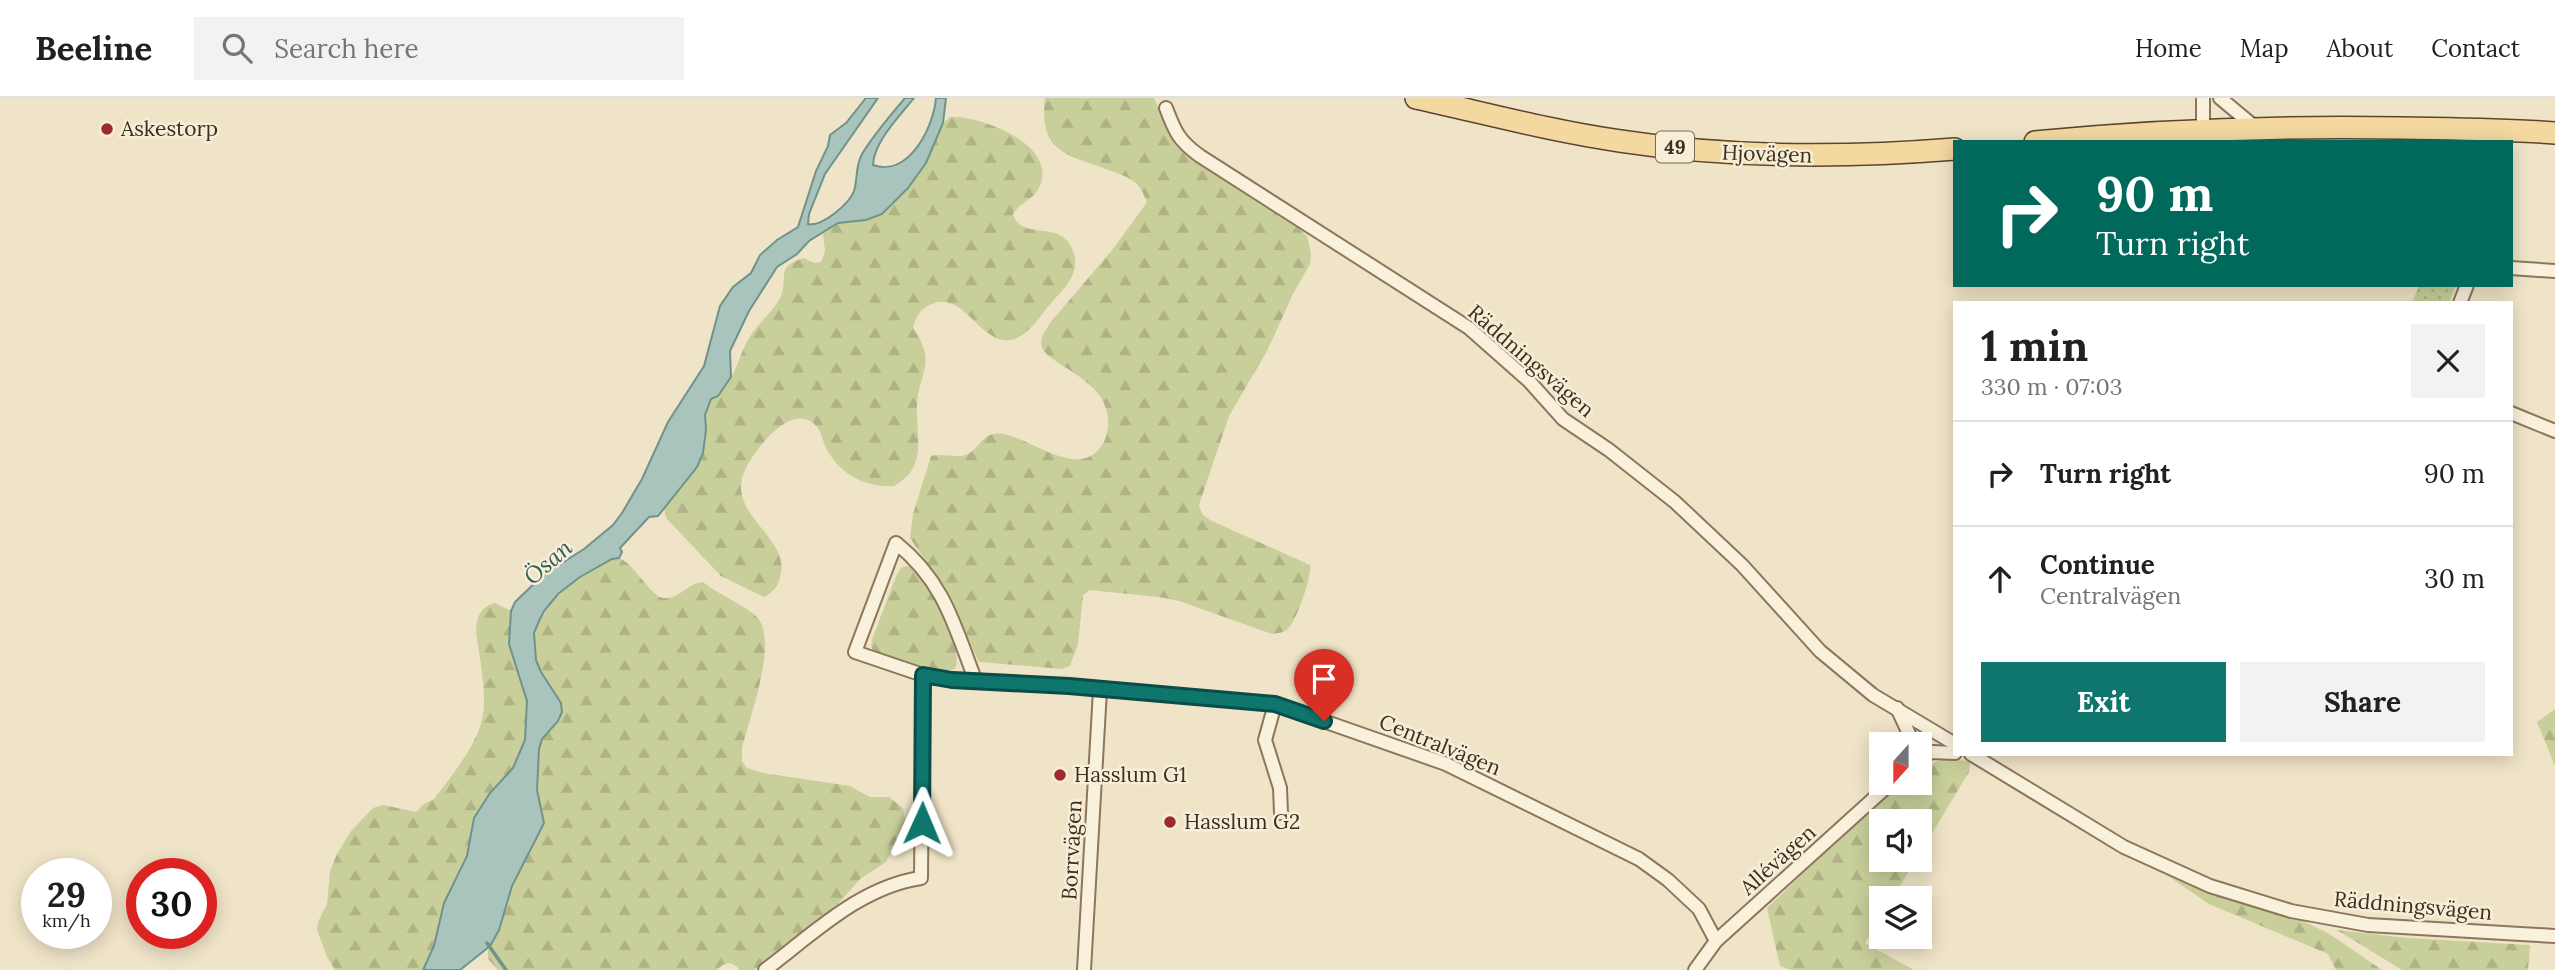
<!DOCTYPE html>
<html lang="en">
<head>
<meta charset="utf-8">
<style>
	body { margin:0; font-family:Lora,serif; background:#f2f2f2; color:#202124; height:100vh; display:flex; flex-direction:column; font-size:26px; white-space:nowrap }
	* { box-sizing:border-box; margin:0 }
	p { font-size:23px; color:#757577 }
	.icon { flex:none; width:38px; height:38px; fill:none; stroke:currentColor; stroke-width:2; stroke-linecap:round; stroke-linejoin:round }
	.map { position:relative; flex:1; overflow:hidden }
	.sheet { position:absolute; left:1953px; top:203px; width:560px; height:455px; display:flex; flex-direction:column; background:#fff; border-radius:0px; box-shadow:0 4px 18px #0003 }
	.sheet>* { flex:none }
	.banner { position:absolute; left:1953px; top:42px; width:560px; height:147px; border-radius:0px; box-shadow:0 4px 18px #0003; background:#00695c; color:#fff; overflow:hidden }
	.needle { width:46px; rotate:201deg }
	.buttons { position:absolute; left:1869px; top:634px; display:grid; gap:14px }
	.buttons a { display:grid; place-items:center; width:63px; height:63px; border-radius:0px; background:#fff; box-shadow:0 4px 18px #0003; font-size:35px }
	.speed { position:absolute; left:21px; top:760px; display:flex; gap:14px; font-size:35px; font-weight:700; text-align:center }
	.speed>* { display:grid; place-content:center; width:91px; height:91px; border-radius:50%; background:#fff; box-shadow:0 4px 18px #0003; line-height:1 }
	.speed small { font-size:18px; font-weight:400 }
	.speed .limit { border:10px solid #d22; background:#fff; color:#111 }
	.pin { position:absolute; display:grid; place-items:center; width:60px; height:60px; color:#fff; margin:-72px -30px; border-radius:50% 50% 50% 0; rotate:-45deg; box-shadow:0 0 7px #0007 }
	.pin .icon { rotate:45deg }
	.me { position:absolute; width:77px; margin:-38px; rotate:1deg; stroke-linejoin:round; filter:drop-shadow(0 0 5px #0008) }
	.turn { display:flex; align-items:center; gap:24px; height:147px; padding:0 28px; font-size:32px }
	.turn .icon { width:91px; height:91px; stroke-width:2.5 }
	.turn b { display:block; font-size:49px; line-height:60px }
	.round { display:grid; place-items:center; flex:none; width:74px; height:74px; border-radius:0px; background:#f2f2f2 }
	.summary { display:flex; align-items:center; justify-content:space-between; height:119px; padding:0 28px }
	h1 { font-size:42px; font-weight:700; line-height:52px }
	.action { display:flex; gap:14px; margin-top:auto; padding:14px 28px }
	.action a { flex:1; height:80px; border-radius:0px; background:#0f766e; color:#fff; font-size:28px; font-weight:700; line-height:80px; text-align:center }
	.action a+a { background:#f2f2f2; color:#202124 }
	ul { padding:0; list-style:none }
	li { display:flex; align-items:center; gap:21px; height:105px; padding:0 28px; border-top:2px solid #e0e0e0 }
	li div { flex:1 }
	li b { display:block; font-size:26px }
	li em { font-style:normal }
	header { display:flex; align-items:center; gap:42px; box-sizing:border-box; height:98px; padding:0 35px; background:#fff; border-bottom:2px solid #e0e0e0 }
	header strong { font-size:33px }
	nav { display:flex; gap:38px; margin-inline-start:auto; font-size:24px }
	.search { width:490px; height:63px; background:#f2f2f2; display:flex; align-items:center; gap:18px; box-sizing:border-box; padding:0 24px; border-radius:0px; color:#757577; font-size:26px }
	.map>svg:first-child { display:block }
</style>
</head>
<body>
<header>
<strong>Beeline</strong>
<div class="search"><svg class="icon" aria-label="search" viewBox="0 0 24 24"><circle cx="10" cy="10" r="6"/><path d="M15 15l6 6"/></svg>Search here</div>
<nav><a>Home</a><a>Map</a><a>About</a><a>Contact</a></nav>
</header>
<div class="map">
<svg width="2555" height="872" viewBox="0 0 2555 872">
	<defs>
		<pattern id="grass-dots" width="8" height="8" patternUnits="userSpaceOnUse" patternTransform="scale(1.75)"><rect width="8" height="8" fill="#c9cf9b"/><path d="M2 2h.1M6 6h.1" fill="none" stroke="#aeb285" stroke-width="1.8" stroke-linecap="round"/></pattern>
		<pattern id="forest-firs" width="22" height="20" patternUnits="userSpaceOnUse" patternTransform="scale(1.75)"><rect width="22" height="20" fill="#c9cf9b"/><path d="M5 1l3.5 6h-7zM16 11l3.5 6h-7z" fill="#aeb285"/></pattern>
	</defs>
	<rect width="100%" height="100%" fill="#f0e4c8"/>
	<path fill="url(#grass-dots)" d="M 2419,187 L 2456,187 L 2449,205 L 2412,205 Z"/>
	<g fill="url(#forest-firs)">
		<path d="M 1045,0 L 1154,0 L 1175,47 L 1198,65 L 1296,128 L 1307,138 L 1311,155 L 1310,166 L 1293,196 L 1267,253 L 1229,318 L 1199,407 L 1202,416 L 1210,422 L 1310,467 C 1312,479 1297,521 1288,531 C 1283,535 1278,535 1272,536 L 1179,503 L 1159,499 L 1089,492 L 1083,497 L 1078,546 L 1070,568 L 1062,571 L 979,564 L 942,487 L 910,440 L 913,416 L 931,358 C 943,355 957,361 968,356 C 978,351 981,339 993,336 C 1022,330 1077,387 1102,347 C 1107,340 1108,331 1108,322 C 1107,292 1079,279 1057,264 C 1052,260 1044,256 1042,249 C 1039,240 1046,232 1050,225 L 1113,151 L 1147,104 C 1145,100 1143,94 1140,90 C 1135,82 1125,78 1117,75 C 1074,57 1038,60 1045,0 Z"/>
		<path d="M 950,19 C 982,17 1060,48 1039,90 C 1033,102 1019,105 1013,116 C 1021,146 1068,116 1075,161 C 1077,178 1064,191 1054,202 C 1042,215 1028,239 1011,242 C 980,247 964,192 932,206 C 920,210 916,219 913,230 C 938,266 918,274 917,309 C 916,342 928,368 894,388 C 864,390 838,375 825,348 C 822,340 821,331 813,325 C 789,306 756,351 746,370 C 722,416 793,439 780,479 C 778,489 773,494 764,499 L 721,478 L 666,420 L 664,410 L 690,377 L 703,355 L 706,332 L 705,317 L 711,301 C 734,292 738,255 751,237 C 759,224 775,212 781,198 C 789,179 774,169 804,160 L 814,165 L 821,164 L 825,153 L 823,136 L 838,125 L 866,122 L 883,116 L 919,77 L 943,25 Z"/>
		<path d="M 619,460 C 636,467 649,497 663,500 C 679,502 687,485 703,484 C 716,495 748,509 757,519 C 779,542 749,622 742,650 L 742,663 L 747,670 L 763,675 L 850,688 L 870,699 L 889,699 L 903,710 L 905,722 L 903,734 L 886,764 L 860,781 L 838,806 L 754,872 L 740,872 C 732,863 725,863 717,872 L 498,872 L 488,861 L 488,852 L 499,832 L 512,788 L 544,725 L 537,693 L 539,651 L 545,636 L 558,623 L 561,605 C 554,594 545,584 540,572 C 524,534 545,506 575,483 C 587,474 604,462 619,460 Z"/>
		<path d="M 908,468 C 918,474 926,482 932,492 C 940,506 964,557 955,571 C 930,577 897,562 873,554 L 871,547 L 873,539 L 896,478 L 902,469 Z"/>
		<path d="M 495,505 L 511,513 L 509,534 L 527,603 L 525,642 L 513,670 L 490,695 L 474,720 L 467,758 L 444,805 L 434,848 L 423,872 L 335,872 L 327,859 L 317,832 L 318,824 L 327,806 L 330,773 L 337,756 L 351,733 L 373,710 L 383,707 L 416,714 L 424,706 L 434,701 C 450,680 477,647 482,621 C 486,604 483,584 481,567 C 479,546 466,513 495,505 Z"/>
		<path d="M 2555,611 L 2555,668 L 2537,624 Z"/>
		<path d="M 1943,661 L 1970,663 L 1969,674 L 1920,755 L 1920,723 L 1881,723 L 1881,761 L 1916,761 L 1893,800 L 1881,800 L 1881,819 L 1865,845 L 1914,872 L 1792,872 L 1780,868 L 1767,810 L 1898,684 L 1920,684 L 1920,670 Z"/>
		<path d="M 2152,767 L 2290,817 L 2328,835 L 2382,872 L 2336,872 L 2328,856 L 2209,806 Z"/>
		<path d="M 2337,832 L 2407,840 L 2530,847 L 2528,872 L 2402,872 Z"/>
	</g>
	<path fill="#a9c4bc" stroke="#6f938a" stroke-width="2" d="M 866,0 L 878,0 L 825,76 L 809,116 L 808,126 C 822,129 849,106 854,93 C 858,80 855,69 862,56 C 874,36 890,18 905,0 L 914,0 C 900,18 874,43 873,67 C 909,80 934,28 936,0 L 946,0 L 943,25 L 926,65 L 908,90 L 882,116 L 866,122 L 838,125 L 809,143 L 797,156 L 777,169 L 749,213 L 730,253 L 731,279 L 718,298 L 711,301 L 705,317 L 706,332 L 703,355 L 697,369 L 658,418 L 649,419 L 620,450 L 622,454 L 619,460 L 612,461 L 580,479 L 558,496 L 544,513 L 539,523 L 534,535 L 536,562 L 541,574 L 561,605 L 562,614 L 558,623 L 542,641 L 539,651 L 537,692 L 544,725 L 512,788 L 499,832 L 490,848 L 460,872 L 423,872 L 434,848 L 444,805 L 467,758 L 474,720 L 490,695 L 513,670 L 525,642 L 527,603 L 509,546 L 511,513 L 515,504 L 543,477 L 584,451 L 613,427 L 622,415 L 642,381 L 668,324 L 704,268 L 720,208 L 733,189 L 751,175 L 760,157 L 777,142 L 798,129 L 816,73 L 828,48 L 830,37 L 846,25 Z"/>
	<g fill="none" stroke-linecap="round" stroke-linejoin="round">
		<path stroke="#6f938a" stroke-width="3.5" d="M 487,845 L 506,872"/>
		<g stroke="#8d765c" stroke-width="16">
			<g id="street">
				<path d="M 2220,0 L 2256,30"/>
				<path d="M 1166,10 C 1175,34 1179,43 1200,58 L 1469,230 L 1529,283 L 1563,321 L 1609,352 L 1675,404 L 1742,467 L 1820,553 L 1873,597 L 1955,646"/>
				<path d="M 2203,31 L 2203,0"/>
				<path d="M 2511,170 L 2555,173"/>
				<path d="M 2460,205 L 2467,187"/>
				<path d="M 2511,315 L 2555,333"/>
				<path d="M 976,584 C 955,529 944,483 896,445 L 855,554 L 923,577 L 952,582 L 1069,588 L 1275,606 L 1446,666 L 1639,761 L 1668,782 L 1699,811 L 1716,843"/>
				<path d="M 1275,606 L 1265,642 L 1280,690 L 1281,715"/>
				<path d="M 1897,610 L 1910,638 L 1909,646"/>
				<path d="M 1971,656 L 2124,749 L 2210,788 L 2291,813 L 2368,827 L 2555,838"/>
				<path d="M 1920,659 L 1932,654 L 1955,655"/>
				<path d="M 765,872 C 813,836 860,789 921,780 L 923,577"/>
				<path d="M 1084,872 L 1100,592"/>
				<path d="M 1695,872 L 1716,843 L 1892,684"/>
			</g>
		</g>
		<g stroke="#5b4430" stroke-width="24">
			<g id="primary">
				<path d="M 1416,0 C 1484,15 1551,33 1620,43 C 1731,60 1843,60 1955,51"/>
				<path d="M 2035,44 C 2157,32 2278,28 2401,30 C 2452,31 2504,31 2555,35"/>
			</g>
		</g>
		<use href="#street" stroke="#faf1dc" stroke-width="12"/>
		<use href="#primary" stroke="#f3d9a0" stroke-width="21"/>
	</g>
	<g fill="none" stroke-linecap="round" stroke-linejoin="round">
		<g stroke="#0a4d48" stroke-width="18">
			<path id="route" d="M 922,725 L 923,577 L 952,582 L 1069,588 L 1275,606 L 1324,623"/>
		</g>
		<use href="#route" stroke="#0f766e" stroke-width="12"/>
	</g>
	<g fill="#9e2a2b" stroke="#f7eed8" stroke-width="2.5">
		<circle cx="107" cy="31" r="7"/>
		<circle cx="1060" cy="677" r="7"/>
		<circle cx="1170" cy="724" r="7"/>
	</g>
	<g text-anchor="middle" stroke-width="5" stroke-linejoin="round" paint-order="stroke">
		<rect fill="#f7eed8" stroke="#756857" stroke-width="2" x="1656" y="33.5" width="38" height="31" rx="5"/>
		<g font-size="19" font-weight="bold" fill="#3d2e20">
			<text x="1675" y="56">49</text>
		</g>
		<g font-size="21" fill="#3d2e20" stroke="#f7eed8" text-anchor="start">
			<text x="121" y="38">Askestorp</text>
			<text x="1074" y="684">Hasslum G1</text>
			<text x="1184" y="731">Hasslum G2</text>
		</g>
		<g font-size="21" fill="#3d2e20" stroke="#f7eed8">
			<text transform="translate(1767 56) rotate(2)" y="7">Hjovägen</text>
			<text transform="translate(1531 263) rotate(41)" y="7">Räddningsvägen</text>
			<text transform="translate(1440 647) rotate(22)" y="7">Centralvägen</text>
			<text transform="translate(1072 752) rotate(-87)" y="7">Borrvägen</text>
			<text transform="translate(1778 762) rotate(-42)" y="7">Allévägen</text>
			<text transform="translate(2413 808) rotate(5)" y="7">Räddningsvägen</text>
		</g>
		<g font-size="23" font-style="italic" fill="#2f5d5a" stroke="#f7eed8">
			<text transform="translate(548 464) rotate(-41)" y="8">Ösan</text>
		</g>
	</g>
</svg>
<div class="buttons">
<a><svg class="needle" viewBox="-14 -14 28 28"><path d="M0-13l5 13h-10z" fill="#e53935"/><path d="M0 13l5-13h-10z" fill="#757577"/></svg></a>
<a><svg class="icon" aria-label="sound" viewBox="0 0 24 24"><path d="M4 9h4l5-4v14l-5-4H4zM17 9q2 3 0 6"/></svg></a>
<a><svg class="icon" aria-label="layers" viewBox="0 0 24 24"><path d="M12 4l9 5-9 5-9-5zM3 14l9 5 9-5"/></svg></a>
</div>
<div class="speed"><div>29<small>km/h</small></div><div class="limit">30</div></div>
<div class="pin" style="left:1324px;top:623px;background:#d93025"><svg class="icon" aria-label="arrive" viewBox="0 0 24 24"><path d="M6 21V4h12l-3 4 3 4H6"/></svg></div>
<svg class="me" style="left:922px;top:725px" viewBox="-20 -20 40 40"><path d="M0-17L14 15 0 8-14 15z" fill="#0f766e" stroke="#fff" stroke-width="4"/></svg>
<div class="banner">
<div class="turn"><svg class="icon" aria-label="right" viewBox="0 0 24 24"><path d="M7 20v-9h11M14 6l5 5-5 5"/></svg><div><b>90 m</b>Turn right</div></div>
</div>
<section class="sheet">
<div class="summary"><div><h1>1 min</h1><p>330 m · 07:03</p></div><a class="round"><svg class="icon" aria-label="close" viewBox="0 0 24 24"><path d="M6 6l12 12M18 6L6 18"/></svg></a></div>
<ul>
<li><svg class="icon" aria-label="right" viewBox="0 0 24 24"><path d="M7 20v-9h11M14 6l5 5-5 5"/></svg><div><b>Turn right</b></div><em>90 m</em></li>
<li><svg class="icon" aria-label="ahead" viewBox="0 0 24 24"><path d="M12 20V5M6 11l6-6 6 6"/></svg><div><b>Continue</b><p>Centralvägen</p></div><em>30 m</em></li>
</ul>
<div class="action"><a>Exit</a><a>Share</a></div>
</section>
</div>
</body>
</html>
